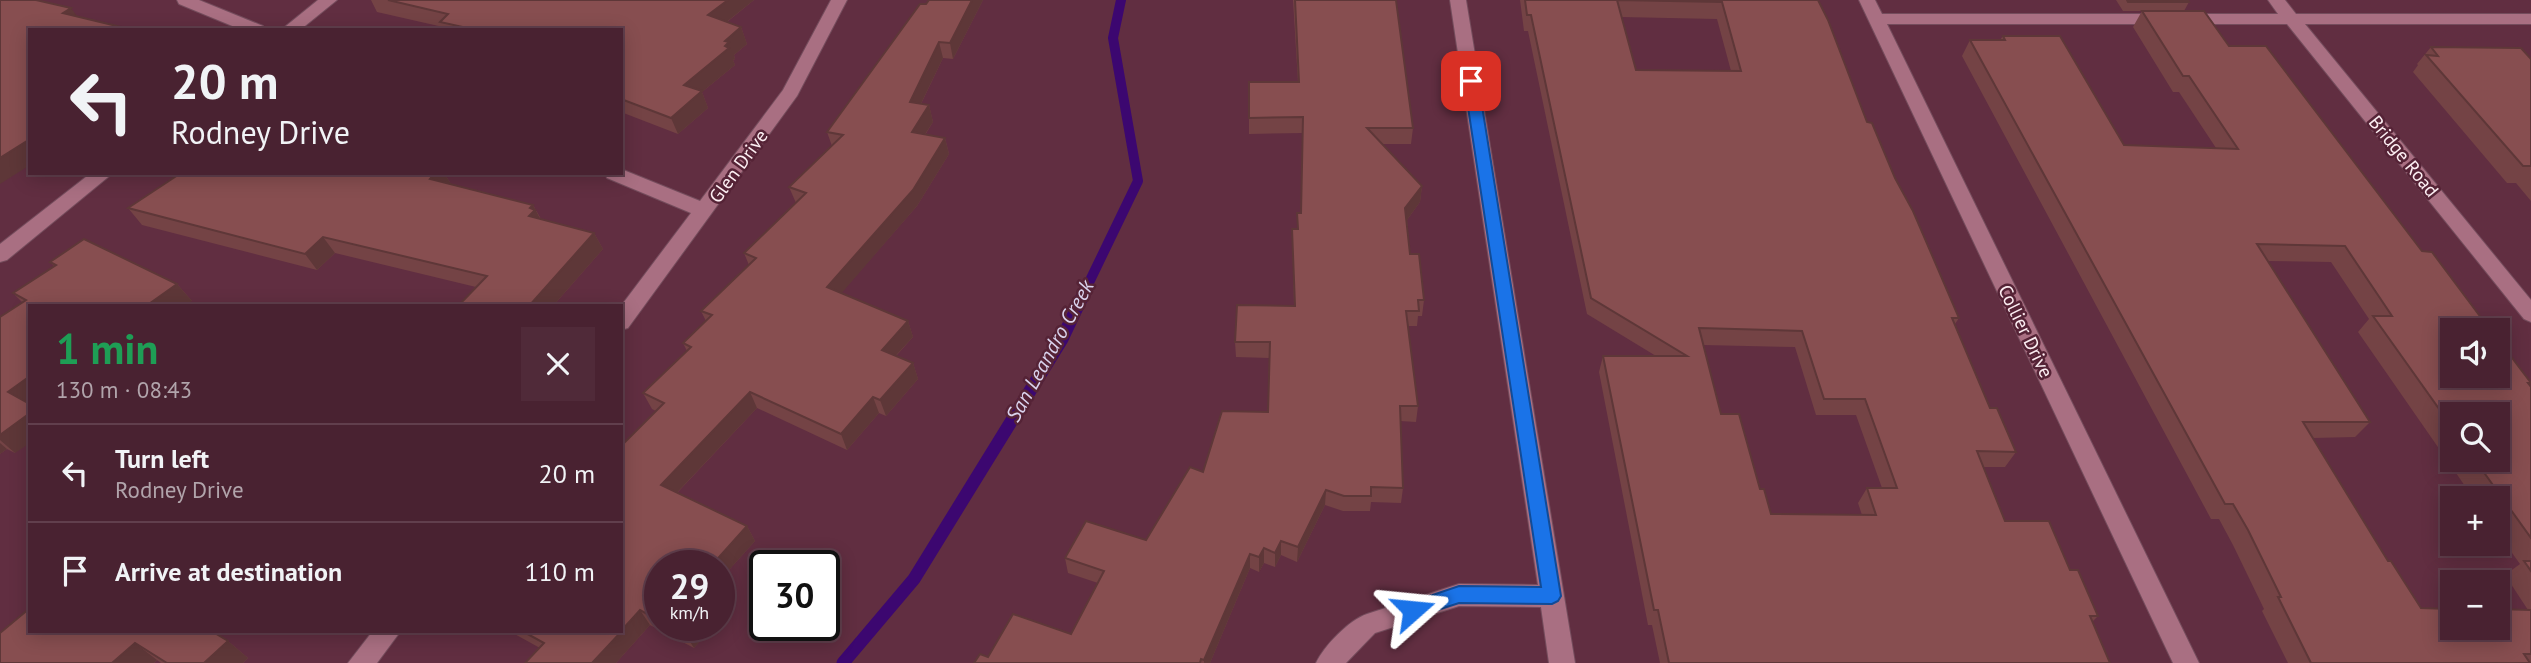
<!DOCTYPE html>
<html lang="en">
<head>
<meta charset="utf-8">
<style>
	body { margin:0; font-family:"PT Sans",sans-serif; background:#502a39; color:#f1f3f6; height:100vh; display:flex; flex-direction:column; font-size:26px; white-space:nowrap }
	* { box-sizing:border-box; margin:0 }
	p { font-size:23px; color:#b1a4ab }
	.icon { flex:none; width:38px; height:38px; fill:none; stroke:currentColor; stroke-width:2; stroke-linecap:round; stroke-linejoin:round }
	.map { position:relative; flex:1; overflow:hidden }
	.drawer { position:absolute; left:28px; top:304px; width:595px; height:329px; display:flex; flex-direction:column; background:#492231; border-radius:0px; box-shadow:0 4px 18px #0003,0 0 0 2px #613f4d }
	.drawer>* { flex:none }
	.guide { position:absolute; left:28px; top:28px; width:595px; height:147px; border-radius:0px; box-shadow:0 4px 18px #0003,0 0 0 2px #613f4d; background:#492231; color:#f1f3f6; overflow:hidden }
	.buttons { position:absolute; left:2440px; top:318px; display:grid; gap:14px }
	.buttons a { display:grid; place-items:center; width:70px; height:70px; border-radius:0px; background:#492231; box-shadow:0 4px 18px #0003,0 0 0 2px #613f4d; font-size:35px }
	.speed { position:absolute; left:644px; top:550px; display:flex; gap:14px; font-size:35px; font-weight:700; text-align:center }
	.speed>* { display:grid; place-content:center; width:91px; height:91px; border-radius:50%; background:#492231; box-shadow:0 4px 18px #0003,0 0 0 2px #613f4d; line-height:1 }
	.speed small { font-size:18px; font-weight:400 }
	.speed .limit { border:4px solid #111; border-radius:10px; background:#fff; color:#111 }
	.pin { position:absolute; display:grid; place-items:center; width:60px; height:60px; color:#fff; margin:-30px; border-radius:14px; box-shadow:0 4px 10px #0006 }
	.me { position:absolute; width:77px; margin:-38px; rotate:72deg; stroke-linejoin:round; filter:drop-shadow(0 0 5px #0008) }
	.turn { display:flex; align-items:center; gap:24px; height:147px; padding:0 28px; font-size:32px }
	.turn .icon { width:91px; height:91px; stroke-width:2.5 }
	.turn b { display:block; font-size:49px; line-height:60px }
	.round { display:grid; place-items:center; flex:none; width:74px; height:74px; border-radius:0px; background:#502a39 }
	.head { display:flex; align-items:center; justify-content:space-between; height:119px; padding:0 28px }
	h1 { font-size:42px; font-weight:700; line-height:52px; color:#1e9e55 }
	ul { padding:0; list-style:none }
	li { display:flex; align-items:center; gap:21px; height:98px; padding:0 28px; border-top:2px solid #613f4d }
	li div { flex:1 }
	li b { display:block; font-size:26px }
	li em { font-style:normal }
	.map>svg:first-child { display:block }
</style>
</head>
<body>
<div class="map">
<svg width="2531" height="663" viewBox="0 0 2531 663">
	<rect width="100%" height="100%" fill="#612e41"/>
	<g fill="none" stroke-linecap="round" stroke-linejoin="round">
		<path stroke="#3c0770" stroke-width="10" d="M 1082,297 L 1138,181 L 1113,38 L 1121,0"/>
		<path stroke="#3c0770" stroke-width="13" d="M 843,663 L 914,579 L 1062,339 L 1083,295"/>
		<g stroke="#744c5c" stroke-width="2">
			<g id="minor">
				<path d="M 177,0 L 199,0 L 263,26 L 265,30 L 242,30 L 179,4 Z"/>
				<path d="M 318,0 L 337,0 L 300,30 L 281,30 Z"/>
				<path d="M 831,0 L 847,0 L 797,96 L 628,328 L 621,330 L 621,306 L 691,213 L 607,178 L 605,173 L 621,173 L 621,169 L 700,201 L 783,90 Z"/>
				<path d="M 1450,0 L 1466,0 L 1575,663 L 1549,663 L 1541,607 L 1459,606 L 1375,633 L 1346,663 L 1316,663 C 1324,646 1349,620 1367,614 L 1459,584 L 1538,585 Z"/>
				<path d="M 1859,0 L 1875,0 L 1882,14 L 2278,14 L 2268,0 L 2285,0 L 2296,14 L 2531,14 L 2531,24 L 2305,24 L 2531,300 L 2531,322 L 2524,319 L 2287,24 L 1887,24 L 2199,663 L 2173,663 Z"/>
				<path d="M 91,173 L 113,173 L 7,260 L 0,262 L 0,244 Z"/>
				<path d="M 372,632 L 400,632 L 377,663 L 348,663 Z"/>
			</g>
		</g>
		<use href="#minor" fill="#a96f82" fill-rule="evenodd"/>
	</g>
	<g fill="#744345" fill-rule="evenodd">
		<path d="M 371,0 L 754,0 L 727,22 L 741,27 L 747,44 L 734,55 L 735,59 L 733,60 L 735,65 L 702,92 L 708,108 L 678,134 L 621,112 L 621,30 L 444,30 L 443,27 L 377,12 Z"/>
		<path d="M 929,0 L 983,0 L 953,59 L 943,58 L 921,104 L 929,105 L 933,122 L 925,135 L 945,138 L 949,154 L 917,206 L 841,293 L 908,321 L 913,337 L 896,356 L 913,363 L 918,379 L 886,416 L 879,413 L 847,450 L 757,408 L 677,493 L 747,526 L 755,541 L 719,581 L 719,565 L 660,565 L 660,625 L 714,625 L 694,648 L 650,625 L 616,663 L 525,663 L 540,648 L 511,632 L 621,632 L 621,446 L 656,411 L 652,409 L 643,393 L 687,351 L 683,343 L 706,321 L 701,311 L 749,265 L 744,253 L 796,203 L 789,187 L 832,146 L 827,132 L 920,4 L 926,4 Z"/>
		<path d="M 1293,0 L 1396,0 L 1413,128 L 1411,144 L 1382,144 L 1422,186 L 1420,202 L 1407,220 L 1410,254 L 1424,300 L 1422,316 L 1418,316 L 1417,326 L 1408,326 L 1418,406 L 1416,422 L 1400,421 L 1403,488 L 1401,503 L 1371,502 L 1370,511 L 1343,511 L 1325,505 L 1297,562 L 1281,555 L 1275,567 L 1264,563 L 1259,572 L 1250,568 L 1210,663 L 974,663 L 988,657 L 1071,634 L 1098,583 L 1068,573 L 1065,558 L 1146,540 L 1203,472 L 1268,412 L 1269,358 L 1236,357 L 1235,342 L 1294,306 L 1292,229 L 1297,229 L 1297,213 L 1301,213 L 1303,133 L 1249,134 L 1249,82 L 1298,82 Z"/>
		<path d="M 1520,0 L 1818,0 L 1867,122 L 1895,178 L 1959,318 L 1955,324 L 1990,408 L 2016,452 L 2005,467 L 1983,467 L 2005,521 L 2070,570 L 2098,616 L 2092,622 L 2110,663 L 1660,663 L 1652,625 L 1648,625 L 1599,372 L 1603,356 L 1656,356 L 1587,314 L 1528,31 L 1524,31 ZM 1621,17 L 1717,19 L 1731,71 L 1636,70 ZM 1703,345 L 1795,347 L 1816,415 L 1856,415 L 1882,488 L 1867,488 L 1858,503 L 1862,515 L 1771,514 L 1760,489 L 1721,414 Z"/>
		<path d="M 2116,0 L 2188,0 L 2189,2 L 2184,11 L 2229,46 L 2422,251 L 2531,383 L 2529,384 L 2531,387 L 2531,663 L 2288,663 L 2262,611 L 2264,609 L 2233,545 L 2219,519 L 2211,519 L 1962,56 L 1970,40 L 2000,40 L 2003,36 L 2124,145 L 2216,148 L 2179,92 L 2173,92 L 2133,27 L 2142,11 L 2123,11 ZM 2267,261 L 2331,262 L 2369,319 L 2358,332 L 2474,499 L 2497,499 L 2497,532 L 2520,564 L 2505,575 L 2528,610 L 2421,608 L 2388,561 L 2313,438 L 2355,437 L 2370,422 ZM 2452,415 L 2497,460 L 2452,460 Z"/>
		<path d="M 2431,47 L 2531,59 L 2531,201 L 2516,183 L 2507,183 L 2413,72 L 2418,65 L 2417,64 Z"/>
		<path d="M 170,173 L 444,173 L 451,184 L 533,205 L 541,219 L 594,233 L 603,249 L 553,306 L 458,306 L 476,287 L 335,253 L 317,270 L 142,225 L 128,208 L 178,175 Z"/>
		<path d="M 50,262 L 177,284 L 192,301 L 30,306 L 15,453 L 7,449 L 0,454 L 0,317 L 23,303 L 13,293 L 54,266 Z"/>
		<path d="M 30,608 L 228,641 L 248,658 L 243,663 L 161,663 L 157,660 L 154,663 L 0,663 Z"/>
	</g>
	<g fill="#5e3738">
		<path d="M 728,0 L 754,0 L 714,32 L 708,15 Z"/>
		<path d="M 972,0 L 983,0 L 953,59 L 950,43 Z"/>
		<path d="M 71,8 L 83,24 L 63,13 Z"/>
		<path d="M 741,27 L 747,44 L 734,55 L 735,59 L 733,60 L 735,65 L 702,92 L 708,108 L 678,134 L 671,118 L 684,85 L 725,46 L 725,41 Z"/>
		<path d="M 939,42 L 943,58 L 914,118 L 910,102 Z"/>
		<path d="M 929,105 L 933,122 L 916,148 L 912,132 Z"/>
		<path d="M 945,138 L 949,154 L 917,206 L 833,303 L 827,287 Z"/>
		<path d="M 30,139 L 30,165 L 0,184 L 0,158 Z"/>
		<path d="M 435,173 L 444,173 L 451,184 L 430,179 Z"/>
		<path d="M 1422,186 L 1420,202 L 1404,224 L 1405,208 Z"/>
		<path d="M 533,205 L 544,226 L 529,216 L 530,208 Z"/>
		<path d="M 594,233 L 603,249 L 553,306 L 529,306 Z"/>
		<path d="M 323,237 L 335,253 L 317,270 L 305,254 Z"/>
		<path d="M 177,284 L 192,301 L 184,306 L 146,306 Z"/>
		<path d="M 908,321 L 913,337 L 887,365 L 882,350 Z"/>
		<path d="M 913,363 L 918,379 L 886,416 L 880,400 Z"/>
		<path d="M 30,376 L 30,405 L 8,392 Z"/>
		<path d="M 750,392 L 757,408 L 670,500 L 661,485 Z"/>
		<path d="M 873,397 L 879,413 L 847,450 L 841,434 Z"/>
		<path d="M 30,413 L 30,443 L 15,453 L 0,440 L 0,435 Z"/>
		<path d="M 0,443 L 7,449 L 0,454 Z"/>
		<path d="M 1326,490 L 1325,505 L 1297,562 L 1298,547 Z"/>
		<path d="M 747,526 L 755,541 L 719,581 L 719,565 L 712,565 Z"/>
		<path d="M 1281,541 L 1281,555 L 1275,567 L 1275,553 Z"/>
		<path d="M 1264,548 L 1264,563 L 1259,572 L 1259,557 Z"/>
		<path d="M 1250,554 L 1250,568 L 1210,663 L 1204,663 L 1204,660 Z"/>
		<path d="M 640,610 L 650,625 L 616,663 L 592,663 Z"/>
		<path d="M 693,625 L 714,625 L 694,648 L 685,634 Z"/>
		<path d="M 228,641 L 248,658 L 243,663 L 204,663 Z"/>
		<path d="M 135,643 L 157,660 L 154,663 L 112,663 Z"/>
	</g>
	<g fill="#874e50" stroke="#5e3738" stroke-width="2" fill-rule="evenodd">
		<path d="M 0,0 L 36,0 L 71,8 L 63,13 L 125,28 L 122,30 L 30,30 L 30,139 L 0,158 Z"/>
		<path d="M 388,0 L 728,0 L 708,15 L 741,27 L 725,41 L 729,42 L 725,46 L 729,48 L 684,85 L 702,91 L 671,118 L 621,99 L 621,30 L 472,30 L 472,29 L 440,22 L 448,14 Z"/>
		<path d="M 929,0 L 972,0 L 950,43 L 939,42 L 910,102 L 929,105 L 912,132 L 945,138 L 913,190 L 827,287 L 908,321 L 882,350 L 913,363 L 880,400 L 873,397 L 841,434 L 750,392 L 661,485 L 747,526 L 712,565 L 660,565 L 660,621 L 640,610 L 621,631 L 621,446 L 664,403 L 643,393 L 691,347 L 683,343 L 712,315 L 701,311 L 756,258 L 744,253 L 806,193 L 789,187 L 843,135 L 827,132 L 920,4 L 926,4 Z"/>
		<path d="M 1295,0 L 1396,0 L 1413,128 L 1367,128 L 1422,186 L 1405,208 L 1410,254 L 1419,254 L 1424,300 L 1418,300 L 1419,311 L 1406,311 L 1418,406 L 1400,406 L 1403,488 L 1371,487 L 1371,496 L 1344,496 L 1326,490 L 1298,547 L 1281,541 L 1275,553 L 1264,548 L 1259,557 L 1250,554 L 1204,660 L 1201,659 L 1200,663 L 974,663 L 980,654 L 988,657 L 1013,614 L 1071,634 L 1104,571 L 1065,558 L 1086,521 L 1146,540 L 1190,467 L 1203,472 L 1222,411 L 1268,412 L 1270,342 L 1235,342 L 1237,305 L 1295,306 L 1292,229 L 1298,229 L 1297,213 L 1301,213 L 1303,117 L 1249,118 L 1249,82 L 1299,82 Z"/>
		<path d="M 1525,0 L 1818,0 L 1828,20 L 1867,122 L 1872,123 L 1895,178 L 1913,211 L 1959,318 L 1952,318 L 1990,408 L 1997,408 L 2016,452 L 1977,451 L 2005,521 L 2049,521 L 2070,570 L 2078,570 L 2098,616 L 2090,616 L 2110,663 L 1669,663 L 1658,610 L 1654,610 L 1603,356 L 1687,356 L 1591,298 L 1531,15 L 1527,15 ZM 1617,0 L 1722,2 L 1741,71 L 1636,70 ZM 1699,328 L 1802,331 L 1824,399 L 1865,399 L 1897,488 L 1867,488 L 1876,515 L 1771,514 L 1764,489 L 1760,489 L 1739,414 L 1721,414 Z"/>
		<path d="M 2127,0 L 2188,0 L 2189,2 L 2128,2 Z"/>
		<path d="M 2142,11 L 2204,11 L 2229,46 L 2266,46 L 2422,251 L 2432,252 L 2491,331 L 2452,331 L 2452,376 L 2497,376 L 2497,338 L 2531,383 L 2528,383 L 2531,387 L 2531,538 L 2475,460 L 2497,460 L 2497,415 L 2452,415 L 2452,427 L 2373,316 L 2392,316 L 2345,246 L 2257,244 L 2370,422 L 2303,422 L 2388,561 L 2391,561 L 2421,608 L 2452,609 L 2452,628 L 2497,628 L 2497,609 L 2531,610 L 2531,654 L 2524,654 L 2530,663 L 2311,663 L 2278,597 L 2281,597 L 2248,530 L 2233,504 L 2225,504 L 1970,40 L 2005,40 L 2003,36 L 2060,36 L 2124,145 L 2238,149 L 2189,76 L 2183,76 Z"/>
		<path d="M 2431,47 L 2521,48 L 2531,59 L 2531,166 L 2523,166 L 2426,55 L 2438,56 Z"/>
		<path d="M 181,173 L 435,173 L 430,179 L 533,205 L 530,208 L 535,210 L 529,216 L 594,233 L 529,306 L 458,306 L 487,276 L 323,237 L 305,254 L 128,208 Z"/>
		<path d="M 84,239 L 177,284 L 146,306 L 30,306 L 30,376 L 8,392 L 30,404 L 30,413 L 0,435 L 0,317 L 26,300 L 13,293 L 56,265 L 50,262 Z"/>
		<path d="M 2524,561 L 2531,561 L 2531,571 Z"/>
		<path d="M 30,608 L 30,632 L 213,632 L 228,641 L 204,663 L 167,663 L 135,643 L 112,663 L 0,663 L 0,633 Z"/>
		<path d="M 667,625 L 693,625 L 685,634 Z"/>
		<path d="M 524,632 L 621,632 L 592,663 L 525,663 L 544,643 Z"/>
	</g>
	<path fill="#1a73e8" stroke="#114b97" stroke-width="2" d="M 1471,77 L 1478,81 L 1561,596 L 1558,601 L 1552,604 L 1459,603 L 1413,618 L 1406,616 L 1404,610 L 1406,604 L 1459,586 L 1541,587 L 1464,81 Z"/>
	<g text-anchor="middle" stroke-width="5" stroke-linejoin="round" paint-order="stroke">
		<g font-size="19" fill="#fceef2" stroke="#552336">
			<text transform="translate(2404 156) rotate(51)" y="7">Bridge Road</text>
			<text transform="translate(738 166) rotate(-54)" y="7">Glen Drive</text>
			<text transform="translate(2026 331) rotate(64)" y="7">Collier Drive</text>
		</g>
		<g font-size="21" font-style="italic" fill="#dad3ed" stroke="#552336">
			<text transform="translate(1050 351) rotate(-61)" y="7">San Leandro Creek</text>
		</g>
	</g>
</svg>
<div class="buttons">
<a><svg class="icon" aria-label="sound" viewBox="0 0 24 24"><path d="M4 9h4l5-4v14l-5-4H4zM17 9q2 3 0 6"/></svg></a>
<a><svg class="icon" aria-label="search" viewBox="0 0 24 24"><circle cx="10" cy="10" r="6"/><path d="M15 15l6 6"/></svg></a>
<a>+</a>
<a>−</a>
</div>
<div class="speed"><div>29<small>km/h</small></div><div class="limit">30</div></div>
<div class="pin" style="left:1471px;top:81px;background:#d93025"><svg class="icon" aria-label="arrive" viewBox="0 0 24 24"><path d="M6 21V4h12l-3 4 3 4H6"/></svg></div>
<svg class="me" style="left:1413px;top:610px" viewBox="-20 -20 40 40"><path d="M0-17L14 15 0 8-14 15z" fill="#1a73e8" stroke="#fff" stroke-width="4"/></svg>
<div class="guide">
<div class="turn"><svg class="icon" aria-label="left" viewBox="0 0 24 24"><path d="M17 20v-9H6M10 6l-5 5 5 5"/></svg><div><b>20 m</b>Rodney Drive</div></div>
</div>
<section class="drawer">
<div class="head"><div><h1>1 min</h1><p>130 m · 08:43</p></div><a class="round"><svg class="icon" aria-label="close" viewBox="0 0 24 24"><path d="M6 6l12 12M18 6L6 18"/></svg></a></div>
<ul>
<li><svg class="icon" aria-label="left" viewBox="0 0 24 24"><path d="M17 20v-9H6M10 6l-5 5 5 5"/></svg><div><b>Turn left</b><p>Rodney Drive</p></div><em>20 m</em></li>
<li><svg class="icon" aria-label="arrive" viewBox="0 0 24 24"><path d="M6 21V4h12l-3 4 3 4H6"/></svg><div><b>Arrive at destination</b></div><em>110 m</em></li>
</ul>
</section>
</div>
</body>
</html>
